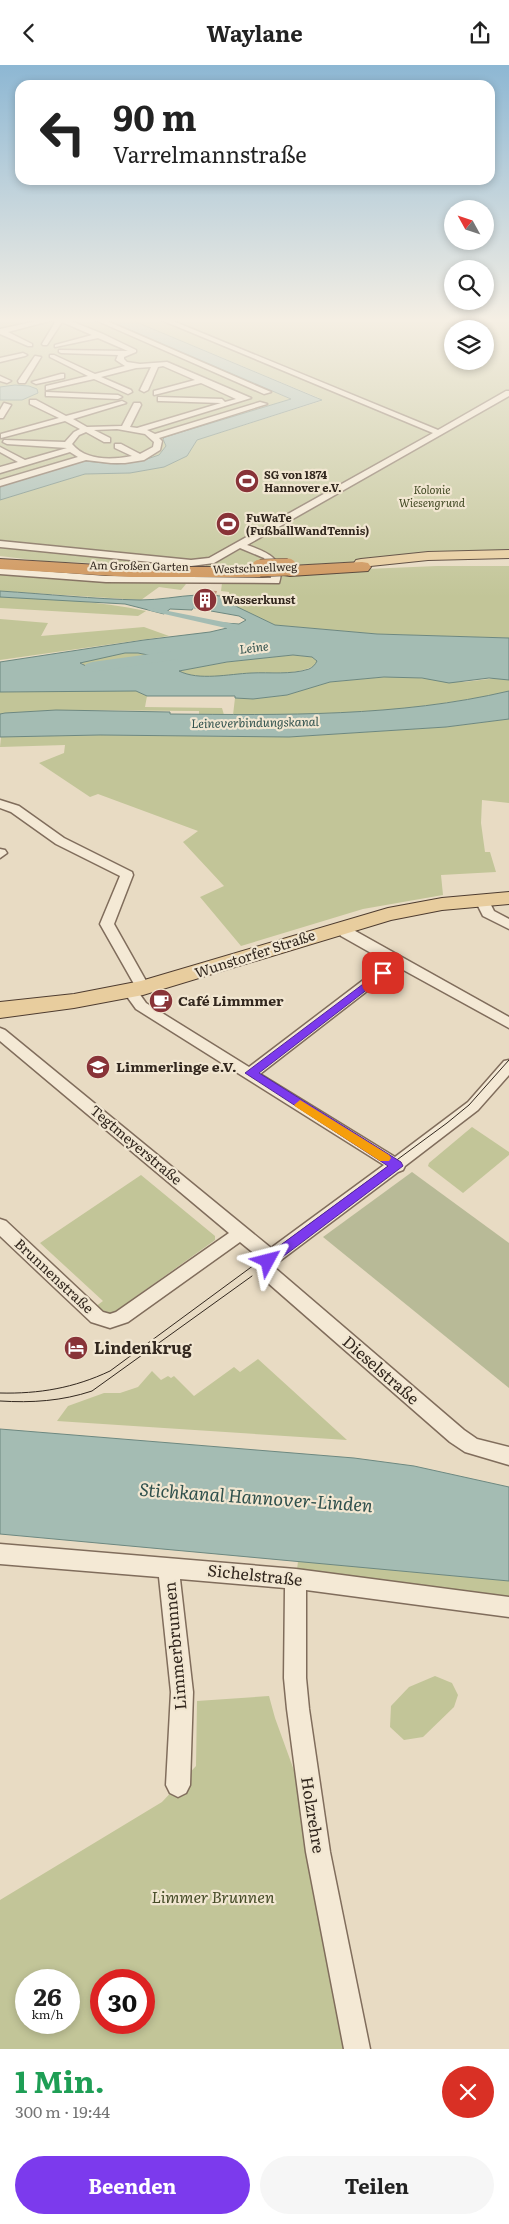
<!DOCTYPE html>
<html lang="de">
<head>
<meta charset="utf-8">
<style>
	body { margin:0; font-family:Literata,serif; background:#f6f6f6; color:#222; height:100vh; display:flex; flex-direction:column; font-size:19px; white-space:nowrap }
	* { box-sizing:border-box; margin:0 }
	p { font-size:16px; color:#767676 }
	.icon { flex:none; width:28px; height:28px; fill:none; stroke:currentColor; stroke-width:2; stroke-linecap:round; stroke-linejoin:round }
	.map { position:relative; height:1984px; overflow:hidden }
	.sheet { display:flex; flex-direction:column; background:#fff; flex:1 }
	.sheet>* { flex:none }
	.hud { position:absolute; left:15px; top:15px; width:480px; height:105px; border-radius:15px; box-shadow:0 2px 8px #0003; background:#fff; color:#222; overflow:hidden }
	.needle { width:32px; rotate:310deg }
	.fabs { position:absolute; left:444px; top:135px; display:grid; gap:10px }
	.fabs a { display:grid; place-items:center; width:50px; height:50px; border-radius:50%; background:#fff; box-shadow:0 2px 8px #0003; font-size:25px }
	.speed { position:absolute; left:15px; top:1904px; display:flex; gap:10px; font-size:25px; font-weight:700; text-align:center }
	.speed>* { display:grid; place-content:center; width:65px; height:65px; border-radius:50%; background:#fff; box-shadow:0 2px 8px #0003; line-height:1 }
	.speed small { font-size:12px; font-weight:400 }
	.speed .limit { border:8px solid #d22; background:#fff; color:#111 }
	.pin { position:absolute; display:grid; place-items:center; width:42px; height:42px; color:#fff; margin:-21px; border-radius:10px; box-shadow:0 2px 8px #0006 }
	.me { position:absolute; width:55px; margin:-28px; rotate:52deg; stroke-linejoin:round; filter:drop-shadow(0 0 4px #0008) }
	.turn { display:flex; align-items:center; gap:18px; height:105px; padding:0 15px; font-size:22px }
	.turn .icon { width:65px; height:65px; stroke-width:2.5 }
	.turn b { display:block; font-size:35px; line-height:42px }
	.round { display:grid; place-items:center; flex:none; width:52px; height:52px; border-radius:26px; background:#f6f6f6 }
	.headline { display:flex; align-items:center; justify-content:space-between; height:85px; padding:0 15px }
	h1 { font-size:30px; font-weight:700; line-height:38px; color:#1e9e55 }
	.action { display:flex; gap:10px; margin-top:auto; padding:10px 15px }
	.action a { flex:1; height:58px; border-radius:30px; background:#7c3aed; color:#fff; font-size:20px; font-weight:700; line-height:58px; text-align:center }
	.action a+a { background:#f6f6f6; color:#222 }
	header { display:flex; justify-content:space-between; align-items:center; height:65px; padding:0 15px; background:#fff; font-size:22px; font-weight:700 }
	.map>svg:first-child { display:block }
</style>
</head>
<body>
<header><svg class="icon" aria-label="back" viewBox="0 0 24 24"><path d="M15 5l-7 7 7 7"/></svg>Waylane<svg class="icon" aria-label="share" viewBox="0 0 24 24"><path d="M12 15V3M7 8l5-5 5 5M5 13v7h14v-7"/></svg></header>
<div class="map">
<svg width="509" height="1984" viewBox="0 0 509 1984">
	<rect width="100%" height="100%" fill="#e8dbc3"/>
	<g fill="#c2c598" fill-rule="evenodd">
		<path d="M 0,254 L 105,254 L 291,334 L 165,372 L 163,374 L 166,381 L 159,390 L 145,395 L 117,399 L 84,396 L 0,421 Z"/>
		<path d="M 129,254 L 161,254 L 359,335 L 434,368 L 211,493 L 197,495 L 183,495 L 0,477 L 0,435 L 85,409 L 130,408 L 164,402 L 187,391 L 197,375 L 321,336 L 319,333 Z"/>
		<path d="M 179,254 L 509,254 L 509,326 L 442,364 L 433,363 L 171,256 ZM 452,264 L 485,264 L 485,296 L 452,296 Z"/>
		<path d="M 509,332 L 509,488 L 280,501 L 206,503 L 206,500 L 223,494 Z"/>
		<path d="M 0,483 L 192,500 L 190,502 L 41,496 L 0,491 Z"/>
		<path d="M 437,501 L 509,501 L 509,573 L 377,569 L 275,560 L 224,536 L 226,533 L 216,530 L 229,529 L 229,527 L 221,526 L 223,510 Z"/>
		<path d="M 0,504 L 96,510 L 175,511 L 186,519 L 181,525 L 159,522 L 141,535 L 0,526 Z"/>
		<path d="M 0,532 C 49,533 98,536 146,546 L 138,551 L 0,543 Z"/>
		<path d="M 0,554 L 48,558 L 41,571 L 144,562 L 169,571 L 0,595 Z"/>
		<path d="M 125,588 L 138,588 L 153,591 L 135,597 L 86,601 L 80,597 Z"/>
		<path d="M 293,590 L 312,592 L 317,596 C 315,600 313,602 309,603 C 291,610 270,607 251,608 C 229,609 200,616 178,606 L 228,597 Z"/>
		<path d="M 396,611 L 464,617 L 497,613 L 509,615 L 509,626 C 420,647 324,650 233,650 L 235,633 L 253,634 L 287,630 L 330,617 Z"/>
		<path d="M 39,626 L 136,626 L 147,631 L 145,642 L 222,643 L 224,650 L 199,649 L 199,646 L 56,645 L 0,649 L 0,627 Z"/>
		<path d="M 509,654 L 509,738 L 482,735 L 481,758 L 485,787 L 490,787 L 496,807 L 441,810 L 443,830 L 363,844 L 241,881 L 200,832 L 224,821 L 183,777 L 198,766 L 98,729 L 90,732 L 39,698 L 64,688 L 65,680 L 0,682 L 1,672 L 100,670 L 289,672 L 446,662 Z"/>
		<path d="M 472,1062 L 509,1087 L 509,1090 L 463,1128 L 428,1101 L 429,1098 Z"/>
		<path d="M 141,1110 L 215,1171 L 215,1175 L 113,1248 L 104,1248 L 95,1242 L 103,1236 L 40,1178 Z"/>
		<path d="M 258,1294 L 347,1375 L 57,1356 L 68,1341 L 104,1328 L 120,1328 L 138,1322 L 152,1306 L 161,1315 L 168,1311 L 171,1313 L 174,1311 L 194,1331 L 234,1302 L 240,1307 Z"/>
		<path d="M 298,1496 L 509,1516 L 509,1542 L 296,1514 Z"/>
		<path d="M 435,1611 L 452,1618 L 458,1630 L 454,1642 L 423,1672 L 404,1675 L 390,1662 L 391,1641 L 409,1622 Z"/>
		<path d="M 269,1631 L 275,1653 L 304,1733 L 352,1984 L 0,1984 L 0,1835 L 162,1737 L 196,1701 L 197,1636 ZM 26,1915 L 69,1915 L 69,1958 L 26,1958 ZM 101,1915 L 144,1915 L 144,1958 L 101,1958 Z"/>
	</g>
	<path fill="#b8ba97" d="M 412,1107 L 509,1178 L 509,1323 L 323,1172 Z"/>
	<g fill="#a4bcb3" stroke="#6d8880" fill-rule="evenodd">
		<path d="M 105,254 L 129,254 L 322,335 L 197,375 L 187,391 L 164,402 L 130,408 L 85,409 L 0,435 L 0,421 L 84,396 L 117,399 L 141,396 L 159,390 L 166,381 L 163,374 L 165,372 L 291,334 Z"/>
		<path d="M 15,320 L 29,321 L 37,324 L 38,328 L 22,335 L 0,335 L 0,322 Z"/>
		<path d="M 0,526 C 47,529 93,534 140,535 C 160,535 178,531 197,530 L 192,545 L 170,544 L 164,549 L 125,539 L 0,532 Z"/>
		<path d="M 215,530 L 227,533 L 225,536 L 275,560 L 377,569 L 509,573 L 509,615 L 489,613 L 449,618 L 422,613 L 384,612 L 330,617 L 287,630 L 253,634 L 235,633 L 235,631 L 147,631 L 136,626 L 0,627 L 0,597 L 144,575 L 210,567 L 227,563 L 221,560 L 224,558 L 239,559 L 246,555 L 239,551 L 211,546 ZM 125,588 L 138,588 L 153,591 L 135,597 L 86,601 L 80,598 ZM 293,590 L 312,592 L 317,596 C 315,600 313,602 309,604 C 291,610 270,607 251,608 C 229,609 199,616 179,606 L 227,597 Z"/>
		<path d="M 509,626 L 509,654 L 446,662 L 289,672 L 100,670 L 0,672 L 0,649 L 5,648 L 56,645 L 170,647 L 170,649 C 282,650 399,652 509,626 Z"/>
		<path d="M 0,1364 L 354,1393 L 414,1401 L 509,1422 L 509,1516 L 0,1469 Z"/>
	</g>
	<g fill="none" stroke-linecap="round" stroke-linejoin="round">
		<g fill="#a4bcb3" fill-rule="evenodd">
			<path d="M 174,538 L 227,543 L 231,545 L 227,547 L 177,542 L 174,542 Z"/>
			<path d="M 148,542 L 239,560 L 243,563 L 239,566 L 151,546 L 147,544 Z"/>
		</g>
		<path fill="#a4bcb3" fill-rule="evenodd" d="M 172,586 L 178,588 L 180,591 L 178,594 L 92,607 L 86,605 L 84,602 L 86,599 L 92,597 Z"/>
	</g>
	<path fill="#c2967d" d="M 199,525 L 217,526 L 213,539 L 195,539 Z"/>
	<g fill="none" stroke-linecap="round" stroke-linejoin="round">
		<g stroke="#806d5c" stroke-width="3">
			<g id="street">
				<path d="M 46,254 L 66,254 L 103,269 L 136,285 L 136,287 L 124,292 L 124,294 L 127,297 L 140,299 L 167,297 L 251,333 L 147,365 L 155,369 L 260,337 L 267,339 L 159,373 L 162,376 L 160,385 L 144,395 L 125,398 L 111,398 L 86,395 L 0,421 L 0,415 L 78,392 L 70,387 L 0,408 L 0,402 L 18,397 L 0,387 L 0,382 L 25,395 L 67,383 L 7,379 L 3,377 L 4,375 L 65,377 L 74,367 L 80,364 L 65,356 L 1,373 L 1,369 L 59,353 L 30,339 L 30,335 L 36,335 L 66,351 L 122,336 L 126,338 L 73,354 L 87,362 L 122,361 L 134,338 L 140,338 L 141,340 L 130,362 L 137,363 L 221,338 L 161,336 L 158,336 L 158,332 L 222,334 L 225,337 L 236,334 L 201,318 L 154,330 L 154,326 L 195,315 L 163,301 L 158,302 L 148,325 L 144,327 L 140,325 L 151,302 L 136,303 L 101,312 L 131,325 L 132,327 L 128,329 L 94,314 L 46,325 L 46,321 L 88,311 L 50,292 L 50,290 L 54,290 L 95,309 L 125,301 L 116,295 L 118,290 L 61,288 L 59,287 L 59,285 L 128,286 L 98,273 L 55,282 L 55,280 L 92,270 L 62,257 L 47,280 L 43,280 L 42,279 L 57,254 L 8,267 L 32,279 L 32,281 L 28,281 L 0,269 L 0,264 ZM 117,364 L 145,369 L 154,377 L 153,382 L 140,389 L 121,379 L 115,379 L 115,383 L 132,391 C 112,395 86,396 72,379 L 79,370 L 86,367 L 104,377 L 110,377 L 110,373 L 94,365 Z"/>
				<path d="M 93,254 L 102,254 L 271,327 L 264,329 Z"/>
				<path d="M 159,254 L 168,254 L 438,365 L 506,326 L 509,326 L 509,331 L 247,480 C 264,486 287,494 279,518 L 106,517 L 0,509 L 0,503 L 106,511 L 271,513 L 269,502 L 264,493 L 240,483 L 214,498 L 191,501 L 0,482 L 0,476 L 191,495 L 209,493 L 433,368 Z"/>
				<path d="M 23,288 L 27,290 L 25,291 L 0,297 L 0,293 Z"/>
				<path d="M 35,291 L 41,292 L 25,318 L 19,318 L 18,316 Z"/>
				<path d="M 61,309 L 64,309 L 64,313 L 36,319 L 32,317 Z"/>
				<path d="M 0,311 L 11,316 L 7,318 L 0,316 Z"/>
				<path d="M 46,327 L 118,330 L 122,332 L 118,334 L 49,331 L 46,331 Z"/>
				<path d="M 4,338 L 11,340 L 3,353 L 0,353 L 0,345 Z"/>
				<path d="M 0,735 L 19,741 L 64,773 L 132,807 L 133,810 L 114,859 L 150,923 L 148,926 L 138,926 L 100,859 L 120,811 L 56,779 L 11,747 L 0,743 Z"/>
				<path d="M 0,784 L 5,785 L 7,788 L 0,793 Z"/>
				<path d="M 482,831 L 487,832 L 494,846 L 509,854 L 509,864 L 483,851 L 475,835 Z"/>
				<path d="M 341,858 L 509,952 L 509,963 L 398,902 L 260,1009 L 395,1092 L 468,1037 L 504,996 L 509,995 L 509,1010 L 478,1045 L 405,1101 L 403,1105 L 398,1107 L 277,1198 L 275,1203 L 464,1365 L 477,1374 L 509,1382 L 509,1400 L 465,1387 L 450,1377 L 260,1211 L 257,1200 L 261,1194 L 240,1177 L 128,1257 L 110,1263 L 91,1257 L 0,1171 L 0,1154 L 6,1156 L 103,1247 L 110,1249 L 116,1247 L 229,1168 L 0,976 L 0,963 L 5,965 L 271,1183 L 384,1100 L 136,944 L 123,926 L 125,923 C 136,920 140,930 146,938 L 249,1002 L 387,897 L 341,871 L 334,862 Z"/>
				<path d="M 0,1479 L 296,1504 L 509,1532 L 509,1552 L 306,1525 L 306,1613 L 309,1644 L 330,1787 L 370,1984 L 344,1984 L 306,1787 L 287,1644 L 284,1613 L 285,1523 L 180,1514 L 193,1627 L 190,1720 L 186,1728 L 178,1732 L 170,1728 L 166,1720 L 171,1627 L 159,1512 L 0,1499 Z"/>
			</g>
		</g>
		<g stroke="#4e3c30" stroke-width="2">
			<g id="primary">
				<path d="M 509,485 L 509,493 L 428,495 L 361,502 L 356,501 L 354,498 L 356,495 L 361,494 L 428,487 Z"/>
				<path d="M 509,827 L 509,839 L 442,845 L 391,855 L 143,930 L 74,943 L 0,953 L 0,937 L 74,929 L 141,916 L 388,843 L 442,833 Z"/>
			</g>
		</g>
		<g stroke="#4e3c30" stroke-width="2">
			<g id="highway">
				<path d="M 0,494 L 131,502 L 262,502 L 268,503 L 271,507 L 268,511 L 262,512 L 131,512 L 0,504 Z"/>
				<path d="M 362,497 L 368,498 L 371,502 L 368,506 L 290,511 L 284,510 L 281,506 L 284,502 L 290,501 Z"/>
			</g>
		</g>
		<use href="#street" fill="#f4e9d5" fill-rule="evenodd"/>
		<use href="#primary" fill="#e8cd9e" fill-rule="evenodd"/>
		<use href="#highway" fill="#cf965c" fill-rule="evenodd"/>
		<g stroke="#32271e" stroke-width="1">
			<path d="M 0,1328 C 39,1329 74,1323 110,1306 L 447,1058 L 469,1040 L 509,995"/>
			<path d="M 0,1336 C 32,1338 62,1336 92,1326 L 252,1211"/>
		</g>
		<g stroke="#4e3c30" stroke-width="18" stroke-linecap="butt">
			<path id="highway-bridge" d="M 260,503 L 288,502"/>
		</g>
		<use href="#highway-bridge" stroke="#cf965c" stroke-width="17"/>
	</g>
	<linearGradient id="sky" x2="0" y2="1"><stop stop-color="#8db7d3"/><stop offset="0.48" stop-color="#f5efe4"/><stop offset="1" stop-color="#f5efe4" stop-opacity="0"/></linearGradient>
	<rect width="509" height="532" fill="url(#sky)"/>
	<path fill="#7c3aed" stroke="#51269a" d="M 383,904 L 388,908 L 386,910 L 259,1008 L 401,1097 L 403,1101 L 272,1200 L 263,1200 L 261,1196 L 263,1193 L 388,1101 L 245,1008 Z"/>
	<path fill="#f59e0b" d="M 300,1035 L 389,1090 L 391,1093 L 389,1096 L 380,1096 L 296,1042 L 294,1040 Z"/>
	<defs>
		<g id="stadium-disc" transform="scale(1.25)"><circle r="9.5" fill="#883338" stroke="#f1e6d1"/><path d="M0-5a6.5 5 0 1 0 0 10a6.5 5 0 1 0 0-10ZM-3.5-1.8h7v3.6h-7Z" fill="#fff"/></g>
		<g id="building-disc" transform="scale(1.25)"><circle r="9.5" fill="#883338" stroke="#f1e6d1"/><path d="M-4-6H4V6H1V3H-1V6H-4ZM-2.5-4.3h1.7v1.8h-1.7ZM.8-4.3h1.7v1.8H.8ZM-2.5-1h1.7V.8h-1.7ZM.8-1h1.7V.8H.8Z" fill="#fff"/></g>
		<g id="cafe-disc" transform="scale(1.25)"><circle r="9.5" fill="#883338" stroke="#f1e6d1"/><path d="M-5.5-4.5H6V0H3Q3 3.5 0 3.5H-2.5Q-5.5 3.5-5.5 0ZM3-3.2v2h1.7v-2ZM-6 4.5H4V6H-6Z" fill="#fff"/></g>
		<g id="school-disc" transform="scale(1.25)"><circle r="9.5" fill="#883338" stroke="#f1e6d1"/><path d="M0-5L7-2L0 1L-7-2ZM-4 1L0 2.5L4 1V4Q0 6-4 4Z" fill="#fff"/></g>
		<g id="hotel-disc" transform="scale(1.25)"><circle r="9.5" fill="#883338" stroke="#f1e6d1"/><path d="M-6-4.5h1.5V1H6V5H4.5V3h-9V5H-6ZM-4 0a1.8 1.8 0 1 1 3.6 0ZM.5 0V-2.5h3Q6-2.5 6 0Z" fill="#fff"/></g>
	</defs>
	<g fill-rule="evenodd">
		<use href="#stadium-disc" x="247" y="416"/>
		<use href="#stadium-disc" x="228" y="459"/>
		<use href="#building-disc" x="205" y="535"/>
		<use href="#cafe-disc" x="161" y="936"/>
		<use href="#school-disc" x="98" y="1002"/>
		<use href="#hotel-disc" x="76" y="1283"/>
	</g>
	<g text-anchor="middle" stroke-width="4.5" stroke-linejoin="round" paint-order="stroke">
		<g font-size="11" font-weight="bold" fill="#32271e" stroke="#f1e6d1" text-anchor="start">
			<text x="264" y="414">SG von 1874<tspan x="264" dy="13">Hannover e.V.</tspan></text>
			<text x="246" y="457">FuWaTe<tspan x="246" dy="13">(FußballWandTennis)</tspan></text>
			<text x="222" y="539">Wasserkunst</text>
		</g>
		<g font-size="11" font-style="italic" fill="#454c27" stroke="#f1e6d1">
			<text x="432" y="429">Kolonie<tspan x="432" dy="13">Wiesengrund</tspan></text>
		</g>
		<g font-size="11" fill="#32271e" stroke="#f1e6d1">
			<text transform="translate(139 501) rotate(1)" y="4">Am Großen Garten</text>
			<text transform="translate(255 503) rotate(-2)" y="4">Westschnellweg</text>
		</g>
		<g font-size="12" font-style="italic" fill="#2f504c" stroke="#f1e6d1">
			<text transform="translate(254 583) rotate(-7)" y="4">Leine</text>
			<text transform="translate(255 658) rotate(-1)" y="4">Leineverbindungskanal</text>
		</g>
		<g font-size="14" fill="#32271e" stroke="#f1e6d1">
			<text transform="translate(255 889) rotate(-18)" y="5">Wunstorfer Straße</text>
			<text transform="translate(136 1080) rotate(40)" y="5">Tegtmeyerstraße</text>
			<text transform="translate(54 1211) rotate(43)" y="5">Brunnenstraße</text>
		</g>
		<g font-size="14" font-weight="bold" fill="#32271e" stroke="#f1e6d1" text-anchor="start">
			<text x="178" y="941">Café Limmmer</text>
			<text x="116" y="1007">Limmerlinge e.V.</text>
		</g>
		<g font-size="16" font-weight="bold" fill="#32271e" stroke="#f1e6d1" text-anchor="start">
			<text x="94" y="1289">Lindenkrug</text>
		</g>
		<g font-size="16" fill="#32271e" stroke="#f1e6d1">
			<text transform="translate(381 1305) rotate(41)" y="6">Dieselstraße</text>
			<text transform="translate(255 1510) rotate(6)" y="6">Sichelstraße</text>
			<text transform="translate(175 1581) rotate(-95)" y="6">Limmerbrunnen</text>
			<text transform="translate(313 1750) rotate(81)" y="6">Holzrehre</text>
		</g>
		<g font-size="16" font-style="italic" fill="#454c27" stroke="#f1e6d1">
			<text x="213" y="1838">Limmer Brunnen</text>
		</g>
		<g font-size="18" font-style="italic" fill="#2f504c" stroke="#f1e6d1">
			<text transform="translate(256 1433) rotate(4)" y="6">Stichkanal Hannover-Linden</text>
		</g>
	</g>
</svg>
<div class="fabs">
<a><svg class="needle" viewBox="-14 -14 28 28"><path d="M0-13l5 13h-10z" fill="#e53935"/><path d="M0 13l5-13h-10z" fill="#767676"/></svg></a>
<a><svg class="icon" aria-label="search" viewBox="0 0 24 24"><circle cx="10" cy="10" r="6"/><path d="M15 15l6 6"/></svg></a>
<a><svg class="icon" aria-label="layers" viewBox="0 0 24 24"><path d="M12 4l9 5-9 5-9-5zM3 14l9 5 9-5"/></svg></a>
</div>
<div class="speed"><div>26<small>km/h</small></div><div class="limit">30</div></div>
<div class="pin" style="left:383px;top:908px;background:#d93025"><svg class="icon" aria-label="arrive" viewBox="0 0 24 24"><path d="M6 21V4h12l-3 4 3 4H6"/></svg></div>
<svg class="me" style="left:268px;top:1196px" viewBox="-20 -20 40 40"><path d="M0-17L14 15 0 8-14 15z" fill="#7c3aed" stroke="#fff" stroke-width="4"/></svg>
<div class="hud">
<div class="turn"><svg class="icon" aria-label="left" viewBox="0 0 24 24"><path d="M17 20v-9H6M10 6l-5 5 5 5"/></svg><div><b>90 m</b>Varrelmannstraße</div></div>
</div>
</div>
<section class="sheet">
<div class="headline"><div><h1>1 Min.</h1><p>300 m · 19:44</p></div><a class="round" style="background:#d93025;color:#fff"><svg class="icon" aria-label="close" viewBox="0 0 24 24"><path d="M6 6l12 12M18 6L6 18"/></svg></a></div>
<div class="action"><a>Beenden</a><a>Teilen</a></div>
</section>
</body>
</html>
